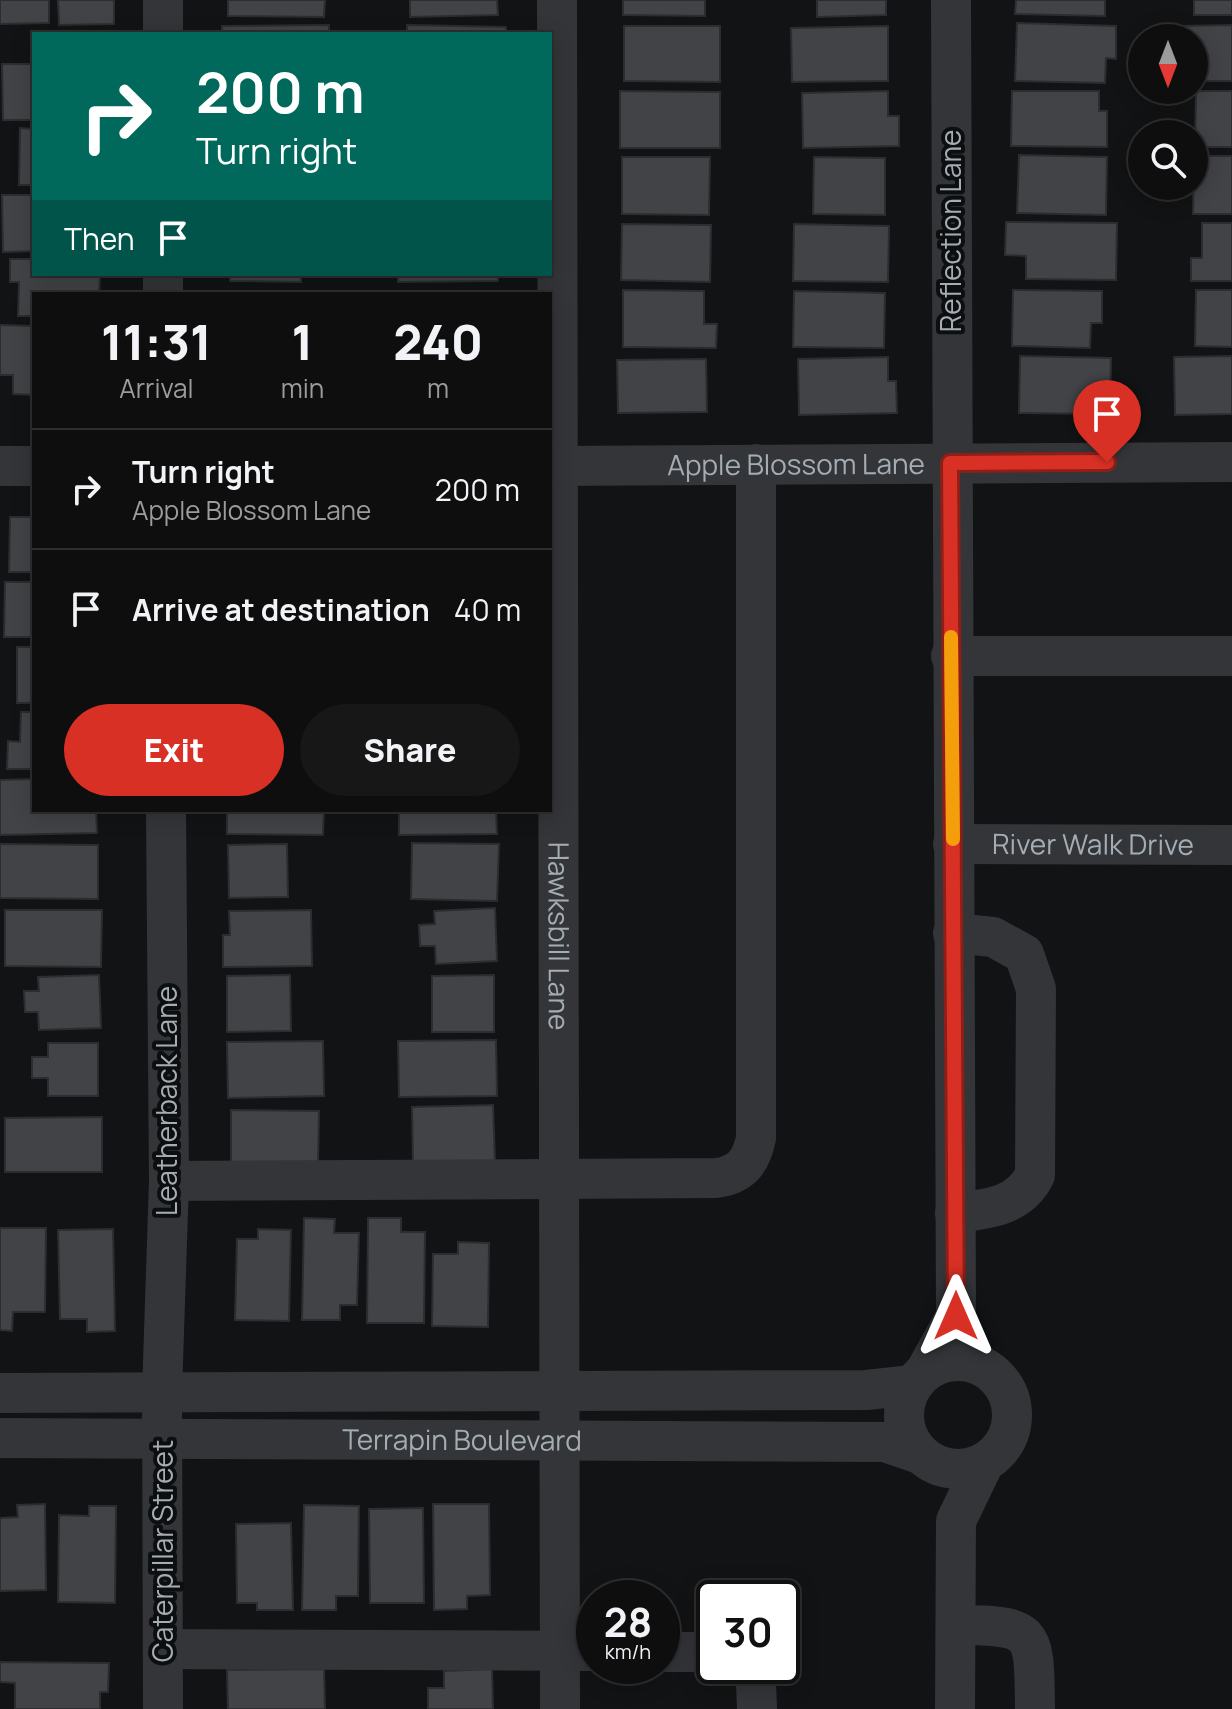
<!DOCTYPE html>
<html lang="en">
<head>
<meta charset="utf-8">
<style>
	body { margin:0; font-family:Manrope,sans-serif; background:#171718; color:#f1f3f6; height:100vh; display:flex; flex-direction:column; font-size:30px; white-space:nowrap }
	* { box-sizing:border-box; margin:0 }
	p { font-size:26px; color:#9b9c9e }
	.icon { flex:none; width:44px; height:44px; fill:none; stroke:currentColor; stroke-width:2; stroke-linecap:round; stroke-linejoin:round }
	.map { position:relative; flex:1; overflow:hidden }
	.drawer { position:absolute; left:32px; top:292px; width:520px; height:520px; display:flex; flex-direction:column; background:#0e0e0f; border-radius:0px; box-shadow:0 4px 20px #0003,0 0 0 2px #2e2e2f }
	.drawer>* { flex:none }
	.hud { position:absolute; left:32px; top:32px; width:520px; height:244px; border-radius:0px; box-shadow:0 4px 20px #0003,0 0 0 2px #2e2e2f; background:#00695c; color:#fff; overflow:hidden }
	.needle { width:52px; rotate:180deg }
	.fabs { position:absolute; left:1128px; top:24px; display:grid; gap:16px }
	.fabs a { display:grid; place-items:center; width:80px; height:80px; border-radius:50%; background:#0e0e0f; box-shadow:0 4px 20px #0003,0 0 0 2px #2e2e2f; font-size:40px }
	.speed { position:absolute; left:576px; top:1580px; display:flex; gap:16px; font-size:40px; font-weight:700; text-align:center }
	.speed>* { display:grid; place-content:center; width:104px; height:104px; border-radius:50%; background:#0e0e0f; box-shadow:0 4px 20px #0003,0 0 0 2px #2e2e2f; line-height:1 }
	.speed small { font-size:20px; font-weight:400 }
	.speed .limit { border:4px solid #111; border-radius:12px; background:#fff; color:#111 }
	.pin { position:absolute; display:grid; place-items:center; width:68px; height:68px; color:#fff; margin:-82px -34px; border-radius:50% 50% 50% 0; rotate:-45deg; box-shadow:0 0 8px #0007 }
	.pin .icon { rotate:45deg }
	.me { position:absolute; width:88px; margin:-44px; rotate:0deg; stroke-linejoin:round; filter:drop-shadow(0 0 6px #0008) }
	.turn { display:flex; align-items:center; gap:28px; height:168px; padding:0 32px; font-size:36px }
	.turn .icon { width:104px; height:104px; stroke-width:2.5 }
	.turn b { display:block; font-size:56px; line-height:68px }
	.then { display:flex; align-items:center; height:76px; padding:0 32px; background:#0003; gap:16px; font-size:30px }
	.eta { display:flex; justify-content:space-evenly; align-items:center; height:136px; text-align:center }
	.eta b { font-size:48px; font-weight:800; line-height:56px }
	.action { display:flex; gap:16px; margin-top:auto; padding:16px 32px }
	.action a { flex:1; height:92px; border-radius:48px; background:#d93025; color:#fff; font-size:32px; font-weight:800; line-height:92px; text-align:center }
	.action a+a { background:#171718; color:#f1f3f6 }
	ul { padding:0; list-style:none }
	li { display:flex; align-items:center; gap:24px; height:120px; padding:0 32px; border-top:2px solid #2e2e2f }
	li div { flex:1 }
	li b { display:block; font-size:30px }
	li em { font-style:normal }
	.map>svg:first-child { display:block }
</style>
</head>
<body>
<div class="map">
<svg width="1232" height="1709" viewBox="0 0 1232 1709">
	<rect width="100%" height="100%" fill="#121314"/>
	<g fill="#414347" stroke="#2c2d30" stroke-width="2">
		<path d="M 0,0 L 49,0 L 49,23 L 0,24 Z"/>
		<path d="M 58,0 L 114,0 L 114,24 L 59,25 Z"/>
		<path d="M 228,0 L 325,0 L 324,17 L 228,16 Z"/>
		<path d="M 410,0 L 497,0 L 498,15 L 410,17 Z"/>
		<path d="M 623,0 L 705,0 L 705,16 L 623,15 Z"/>
		<path d="M 817,0 L 886,0 L 886,15 L 817,17 Z"/>
		<path d="M 1016,0 L 1105,0 L 1105,16 L 1015,14 Z"/>
		<rect x="1194" y="0" width="38" height="15"/>
		<path d="M 1017,23 L 1116,26 L 1116,59 L 1106,58 L 1105,83 L 1015,81 Z"/>
		<path d="M 329,25 L 329,34 L 222,34 L 222,26 Z"/>
		<path d="M 407,25 L 506,27 L 506,34 L 407,34 Z"/>
		<path d="M 1232,25 L 1232,81 L 1194,81 L 1194,38 L 1183,38 L 1183,26 Z"/>
		<path d="M 624,26 L 720,26 L 720,82 L 624,81 Z"/>
		<path d="M 888,26 L 888,81 L 792,82 L 791,28 Z"/>
		<path d="M 2,64 L 34,64 L 34,120 L 3,120 Z"/>
		<path d="M 620,91 L 720,92 L 720,148 L 620,148 Z"/>
		<path d="M 888,91 L 888,116 L 899,116 L 899,146 L 803,148 L 802,93 Z"/>
		<path d="M 1012,91 L 1099,91 L 1099,111 L 1107,111 L 1107,147 L 1011,146 Z"/>
		<path d="M 1196,91 L 1232,91 L 1232,147 L 1195,147 Z"/>
		<path d="M 20,128 L 34,129 L 34,185 L 19,185 Z"/>
		<path d="M 1019,155 L 1107,157 L 1106,215 L 1017,213 Z"/>
		<path d="M 1194,156 L 1232,156 L 1232,214 L 1193,214 Z"/>
		<path d="M 622,157 L 710,157 L 709,215 L 622,214 Z"/>
		<path d="M 814,157 L 885,158 L 885,215 L 813,214 Z"/>
		<path d="M 2,195 L 34,195 L 34,251 L 3,252 Z"/>
		<path d="M 1006,222 L 1117,223 L 1116,280 L 1026,279 L 1026,256 L 1005,255 Z"/>
		<path d="M 1202,223 L 1232,223 L 1232,281 L 1191,281 L 1191,258 L 1202,258 Z"/>
		<path d="M 622,224 L 711,225 L 710,282 L 621,280 Z"/>
		<path d="M 794,224 L 889,226 L 888,282 L 793,281 Z"/>
		<path d="M 10,259 L 34,259 L 34,274 L 100,274 L 99,294 L 34,294 L 34,316 L 18,316 L 19,282 L 10,282 Z"/>
		<path d="M 230,274 L 301,274 L 301,282 L 230,281 Z"/>
		<path d="M 398,274 L 498,274 L 498,281 L 398,282 Z"/>
		<path d="M 623,290 L 704,291 L 704,324 L 717,324 L 716,348 L 623,347 Z"/>
		<path d="M 1013,290 L 1102,291 L 1102,323 L 1091,323 L 1090,348 L 1012,346 Z"/>
		<path d="M 1196,290 L 1232,290 L 1232,347 L 1195,346 Z"/>
		<path d="M 794,291 L 885,293 L 884,348 L 793,347 Z"/>
		<path d="M 225,292 L 323,293 L 323,294 L 225,294 Z"/>
		<path d="M 492,292 L 492,294 L 420,294 L 420,293 Z"/>
		<path d="M 0,325 L 34,326 L 34,395 L 13,394 L 13,375 L 0,375 Z"/>
		<path d="M 1020,356 L 1111,358 L 1110,414 L 1019,413 Z"/>
		<path d="M 1232,356 L 1232,414 L 1175,415 L 1174,357 Z"/>
		<path d="M 888,357 L 888,381 L 896,381 L 897,413 L 799,415 L 798,359 Z"/>
		<path d="M 706,359 L 707,412 L 618,413 L 617,360 Z"/>
		<path d="M 10,517 L 34,517 L 34,572 L 9,572 Z"/>
		<path d="M 5,582 L 34,582 L 34,637 L 4,637 Z"/>
		<rect x="17" y="647" width="17" height="56"/>
		<path d="M 21,712 L 34,712 L 34,769 L 7,769 L 8,741 L 20,742 Z"/>
		<path d="M 34,779 L 34,810 L 96,810 L 97,833 L 0,835 L 0,780 Z"/>
		<path d="M 227,810 L 324,810 L 323,835 L 227,834 Z"/>
		<path d="M 399,810 L 496,810 L 497,834 L 399,835 Z"/>
		<path d="M 412,843 L 499,844 L 497,901 L 411,899 Z"/>
		<path d="M 0,844 L 98,845 L 98,899 L 0,898 Z"/>
		<path d="M 287,844 L 288,897 L 229,898 L 228,845 Z"/>
		<path d="M 495,908 L 497,961 L 436,964 L 435,946 L 420,946 L 419,925 L 435,924 L 434,911 Z"/>
		<path d="M 5,910 L 102,910 L 101,967 L 5,966 Z"/>
		<path d="M 311,910 L 312,966 L 223,967 L 223,935 L 230,935 L 229,911 Z"/>
		<path d="M 99,975 L 101,1028 L 39,1030 L 38,1012 L 25,1012 L 24,991 L 39,991 L 38,977 Z"/>
		<path d="M 290,975 L 291,1031 L 227,1032 L 227,976 Z"/>
		<path d="M 494,975 L 494,1032 L 432,1032 L 432,976 Z"/>
		<path d="M 496,1040 L 497,1096 L 399,1097 L 398,1041 Z"/>
		<path d="M 323,1041 L 324,1096 L 228,1098 L 227,1042 Z"/>
		<path d="M 48,1043 L 98,1043 L 98,1096 L 48,1096 L 48,1078 L 32,1078 L 32,1057 L 48,1057 Z"/>
		<path d="M 493,1105 L 495,1161 L 413,1163 L 412,1107 Z"/>
		<path d="M 231,1110 L 319,1111 L 318,1166 L 231,1166 Z"/>
		<path d="M 102,1117 L 102,1172 L 5,1172 L 5,1118 Z"/>
		<path d="M 304,1218 L 335,1219 L 334,1233 L 359,1233 L 357,1305 L 340,1305 L 340,1320 L 302,1320 Z"/>
		<path d="M 368,1218 L 401,1218 L 401,1232 L 425,1232 L 424,1323 L 367,1323 Z"/>
		<path d="M 0,1228 L 46,1228 L 45,1312 L 13,1312 L 12,1331 L 0,1330 Z"/>
		<path d="M 113,1229 L 115,1331 L 87,1332 L 87,1319 L 60,1319 L 58,1230 Z"/>
		<path d="M 258,1229 L 291,1230 L 289,1321 L 235,1320 L 237,1239 L 258,1239 Z"/>
		<path d="M 458,1242 L 489,1243 L 488,1327 L 432,1326 L 433,1254 L 458,1254 Z"/>
		<path d="M 45,1504 L 46,1590 L 0,1591 L 0,1518 L 18,1517 L 17,1505 Z"/>
		<path d="M 433,1504 L 489,1504 L 490,1595 L 467,1596 L 467,1609 L 434,1610 Z"/>
		<path d="M 304,1505 L 359,1506 L 358,1596 L 336,1596 L 336,1610 L 302,1610 Z"/>
		<path d="M 89,1506 L 116,1506 L 115,1603 L 58,1602 L 59,1515 L 89,1516 Z"/>
		<path d="M 423,1508 L 424,1603 L 370,1603 L 369,1509 Z"/>
		<path d="M 291,1523 L 293,1610 L 257,1610 L 257,1603 L 237,1603 L 236,1524 Z"/>
		<path d="M 0,1662 L 109,1663 L 108,1692 L 100,1692 L 100,1709 L 15,1709 L 15,1683 L 0,1682 Z"/>
		<path d="M 324,1669 L 325,1709 L 228,1709 L 227,1670 Z"/>
		<path d="M 492,1669 L 493,1709 L 428,1709 L 428,1688 L 444,1688 L 444,1671 Z"/>
	</g>
	<g fill="none" stroke-linecap="round" stroke-linejoin="round">
		<g stroke="#333539" stroke-width="40">
			<path d="M 163,0 L 163,34"/>
			<path id="s1" d="M 557,0 L 560,1709"/>
			<path d="M 163,274 L 163,294"/>
			<path d="M 0,466 L 34,466"/>
			<path id="s2" d="M 550,466 L 1232,462"/>
			<path d="M 951,656 L 1232,656"/>
			<path id="s3" d="M 953,844 L 1232,845"/>
			<path d="M 953,933 L 993,937 L 1024,954 L 1036,989 L 1035,1175 C 1019,1207 987,1209 955,1213"/>
			<path d="M 169,1181 L 716,1178 C 741,1175 751,1162 756,1138 L 756,464"/>
			<circle cx="958" cy="1415" r="54"/>
			<path d="M 925,1372 L 956,1316 L 951,0"/>
			<path d="M 0,1393 L 866,1390 L 913,1385"/>
			<path id="s4" d="M 0,1438 L 885,1442 L 920,1454"/>
			<path d="M 956,1625 C 1037,1625 1034,1631 1035,1709"/>
			<path d="M 163,1649 L 594,1651"/>
			<path d="M 662,1652 L 714,1652"/>
			<path d="M 749,1666 L 756,1682 L 757,1709"/>
			<path d="M 163,1709 L 162,1393 L 169,1181 L 166,810"/>
			<path d="M 955,1709 L 956,1521 L 984,1463"/>
		</g>
	</g>
	<g fill="none" stroke-linecap="round" stroke-linejoin="round">
		<g stroke="#8d1f18" stroke-width="20">
			<path id="route" d="M 956,1316 L 950,463 L 1107,462"/>
		</g>
		<use href="#route" stroke="#d93025" stroke-width="14"/>
		<path stroke="#f59e0b" stroke-width="14" d="M 951,637 L 953,839"/>
	</g>
	<g text-anchor="middle" stroke-width="8" stroke-linejoin="round" paint-order="stroke">
		<g font-size="28" fill="#a4acb4" stroke="#0d0e0f">
			<text transform="translate(951 231) rotate(-90)" y="10">Reflection Lane</text>
			<text dy="10" stroke="none"><textPath href="#s2" startOffset="246">Apple Blossom Lane</textPath></text>
			<text dy="10" stroke="none"><textPath href="#s3" startOffset="140">River Walk Drive</textPath></text>
			<text dy="10" stroke="none"><textPath href="#s1" startOffset="936">Hawksbill Lane</textPath></text>
			<text transform="translate(167 1101) rotate(-90)" y="10">Leatherback Lane</text>
			<text dy="10" stroke="none"><textPath href="#s4" startOffset="462">Terrapin Boulevard</textPath></text>
			<text transform="translate(163 1551) rotate(-90)" y="10">Caterpillar Street</text>
		</g>
	</g>
</svg>
<div class="fabs">
<a><svg class="needle" viewBox="-14 -14 28 28"><path d="M0-13l5 13h-10z" fill="#e53935"/><path d="M0 13l5-13h-10z" fill="#9b9c9e"/></svg></a>
<a><svg class="icon" aria-label="search" viewBox="0 0 24 24"><circle cx="10" cy="10" r="6"/><path d="M15 15l6 6"/></svg></a>
</div>
<div class="speed"><div>28<small>km/h</small></div><div class="limit">30</div></div>
<div class="pin" style="left:1107px;top:462px;background:#d93025"><svg class="icon" aria-label="arrive" viewBox="0 0 24 24"><path d="M6 21V4h12l-3 4 3 4H6"/></svg></div>
<svg class="me" style="left:956px;top:1316px" viewBox="-20 -20 40 40"><path d="M0-17L14 15 0 8-14 15z" fill="#d93025" stroke="#fff" stroke-width="4"/></svg>
<div class="hud">
<div class="turn"><svg class="icon" aria-label="right" viewBox="0 0 24 24"><path d="M7 20v-9h11M14 6l5 5-5 5"/></svg><div><b>200 m</b>Turn right</div></div>
<div class="then">Then<svg class="icon" aria-label="arrive" viewBox="0 0 24 24"><path d="M6 21V4h12l-3 4 3 4H6"/></svg></div>
</div>
<section class="drawer">
<div class="eta">
<div><b>11:31</b><p>Arrival</p></div>
<div><b>1</b><p>min</p></div>
<div><b>240</b><p>m</p></div>
</div>
<ul>
<li><svg class="icon" aria-label="right" viewBox="0 0 24 24"><path d="M7 20v-9h11M14 6l5 5-5 5"/></svg><div><b>Turn right</b><p>Apple Blossom Lane</p></div><em>200 m</em></li>
<li><svg class="icon" aria-label="arrive" viewBox="0 0 24 24"><path d="M6 21V4h12l-3 4 3 4H6"/></svg><div><b>Arrive at destination</b></div><em>40 m</em></li>
</ul>
<div class="action"><a>Exit</a><a>Share</a></div>
</section>
</div>
</body>
</html>
